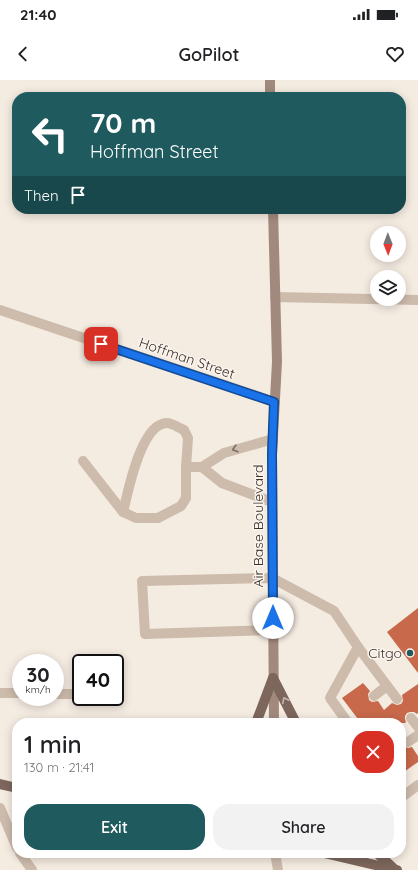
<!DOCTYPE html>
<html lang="en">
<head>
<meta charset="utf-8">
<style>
	body { margin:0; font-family:Quicksand,sans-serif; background:#f2f2f2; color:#202124; height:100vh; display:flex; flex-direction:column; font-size:15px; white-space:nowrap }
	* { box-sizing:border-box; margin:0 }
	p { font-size:13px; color:#757577 }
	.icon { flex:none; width:22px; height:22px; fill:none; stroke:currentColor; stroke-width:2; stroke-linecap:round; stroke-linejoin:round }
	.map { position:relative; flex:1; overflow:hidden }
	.sheet { position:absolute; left:12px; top:638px; width:394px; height:140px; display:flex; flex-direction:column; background:#fff; border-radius:16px; box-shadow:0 2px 10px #0003 }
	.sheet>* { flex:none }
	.banner { position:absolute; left:12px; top:12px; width:394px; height:122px; border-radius:16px; box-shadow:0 2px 10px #0003; background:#1f5a5e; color:#fff; overflow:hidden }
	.needle { width:26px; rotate:179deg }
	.fabs { position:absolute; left:370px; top:146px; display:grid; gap:8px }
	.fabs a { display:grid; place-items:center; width:36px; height:36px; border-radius:50%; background:#fff; box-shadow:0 2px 10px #0003; font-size:20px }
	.speed { position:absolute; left:12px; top:574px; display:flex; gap:8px; font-size:20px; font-weight:700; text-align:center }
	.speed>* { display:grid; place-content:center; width:52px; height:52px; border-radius:50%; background:#fff; box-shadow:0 2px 10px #0003; line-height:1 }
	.speed small { font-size:10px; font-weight:400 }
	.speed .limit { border:2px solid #111; border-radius:6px; background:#fff; color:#111 }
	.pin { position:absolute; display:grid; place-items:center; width:34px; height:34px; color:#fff; margin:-17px; border-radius:8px; box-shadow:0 2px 6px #0006 }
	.me { position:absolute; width:44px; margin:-22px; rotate:0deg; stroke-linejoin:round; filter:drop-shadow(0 0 3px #0008) }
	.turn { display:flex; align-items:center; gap:14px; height:84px; padding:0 12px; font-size:18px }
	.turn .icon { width:52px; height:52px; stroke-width:2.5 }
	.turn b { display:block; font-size:28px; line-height:34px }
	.then { display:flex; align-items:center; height:38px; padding:0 12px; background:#0003; gap:8px; font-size:15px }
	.round { display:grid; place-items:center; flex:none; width:42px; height:42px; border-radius:16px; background:#f2f2f2 }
	.head { display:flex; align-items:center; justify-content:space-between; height:68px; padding:0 12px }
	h1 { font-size:24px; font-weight:600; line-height:30px }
	.action { display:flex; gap:8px; margin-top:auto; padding:8px 12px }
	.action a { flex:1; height:46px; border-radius:16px; background:#1f5a5e; color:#fff; font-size:16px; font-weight:600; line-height:46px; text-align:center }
	.action a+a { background:#f2f2f2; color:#202124 }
	.status { display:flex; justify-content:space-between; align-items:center; height:28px; padding:0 20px; background:#fff; direction:ltr }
	.status svg { height:11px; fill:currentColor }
	header { display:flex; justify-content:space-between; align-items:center; height:52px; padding:0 12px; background:#fff; font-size:18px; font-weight:600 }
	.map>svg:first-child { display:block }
</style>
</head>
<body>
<div class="status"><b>21:40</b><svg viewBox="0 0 49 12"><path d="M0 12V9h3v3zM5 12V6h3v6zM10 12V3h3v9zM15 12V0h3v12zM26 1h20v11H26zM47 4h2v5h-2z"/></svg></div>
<header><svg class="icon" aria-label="back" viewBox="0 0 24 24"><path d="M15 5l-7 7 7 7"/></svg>GoPilot<svg class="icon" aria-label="heart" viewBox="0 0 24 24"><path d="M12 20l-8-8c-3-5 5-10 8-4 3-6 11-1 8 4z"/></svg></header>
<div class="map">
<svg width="418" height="790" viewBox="0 0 418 790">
	<rect width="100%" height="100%" fill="#f4ebe1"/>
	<g fill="#c8694b">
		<path d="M 418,528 L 418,593 L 387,552 Z"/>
		<path d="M 363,603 L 370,611 L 368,614 L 369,620 L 372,622 L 378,621 L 384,630 L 392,623 L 397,625 L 401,624 L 403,621 L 402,615 L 418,604 L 418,633 L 417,634 L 414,632 L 410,632 L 407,633 L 405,636 L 405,639 L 406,642 L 405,643 L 361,643 L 342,618 Z"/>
		<path d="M 401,653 L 404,657 L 402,662 L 403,666 L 408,668 L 412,667 L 418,676 L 418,682 L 401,694 Z"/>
	</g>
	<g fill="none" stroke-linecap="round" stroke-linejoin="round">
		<g stroke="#cdbbac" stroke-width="10">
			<path d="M 83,381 L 123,432 L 136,438 L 158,438 L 181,426 L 186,418 L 186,387 L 202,387"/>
			<path d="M 272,422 L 222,403 L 202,387 L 224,373 L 273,359"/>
			<path d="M 123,432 C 128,412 141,343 167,343 C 172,343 179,348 184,350 L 188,358 L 186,387"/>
			<path d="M 273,550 L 145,554 L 142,501 L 272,498 L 334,531 L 358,567 L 397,619"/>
			<path d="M 374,616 L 387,606"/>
			<path d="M 411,638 L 418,647"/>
			<path d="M 348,643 L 330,618 L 358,567"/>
			<path d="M 408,662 L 418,655"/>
			<path d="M 401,716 L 402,717 L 418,705"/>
		</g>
		<g stroke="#cdbbac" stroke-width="10">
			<path d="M 275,217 L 418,220"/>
			<path d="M 0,230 L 275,322"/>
			<path d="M 0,613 L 21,613"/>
			<path d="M 55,614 L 81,614"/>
			<path d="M 0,728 L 17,768"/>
			<path d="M 20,773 L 32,790"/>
			<path d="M 275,773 L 278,790"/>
		</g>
		<g stroke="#a18a7d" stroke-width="10">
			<path d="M 270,0 L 270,17"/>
			<path d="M 273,129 L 277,282 L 272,374 L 274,643"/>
		</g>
		<g stroke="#7d675c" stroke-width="10">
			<path d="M 273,598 L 296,643"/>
			<path d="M 256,643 L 273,598"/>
			<path d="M 0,704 L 17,708"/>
			<path d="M 324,773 L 397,790"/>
			<path d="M 377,773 L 393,788"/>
		</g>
	</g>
	<defs><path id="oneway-chevron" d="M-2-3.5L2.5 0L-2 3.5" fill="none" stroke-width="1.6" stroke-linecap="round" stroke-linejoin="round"/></defs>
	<use stroke="#7d6f65" href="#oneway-chevron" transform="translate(235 369) rotate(164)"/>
	<use stroke="#c2b5ac" href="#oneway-chevron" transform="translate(285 620) rotate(-117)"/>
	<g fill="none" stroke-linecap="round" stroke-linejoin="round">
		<g stroke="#114b97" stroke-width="10">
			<path id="route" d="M 101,264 L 274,322 L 272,374 L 273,538"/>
		</g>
		<use href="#route" stroke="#1a73e8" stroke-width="7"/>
	</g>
	<circle fill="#1f5a5e" stroke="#fbf5ee" stroke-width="1.5" cx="410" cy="573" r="4"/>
	<g text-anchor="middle" stroke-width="3" stroke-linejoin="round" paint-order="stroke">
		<g font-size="14" fill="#3b302b" stroke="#fbf5ee">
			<text transform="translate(187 278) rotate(19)" y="5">Hoffman Street</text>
			<text transform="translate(258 446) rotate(-90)" y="5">Air Base Boulevard</text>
		</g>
		<g font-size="14" fill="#3b302b" stroke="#fbf5ee" text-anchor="end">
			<text x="402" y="578">Citgo</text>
		</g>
	</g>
</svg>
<div class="fabs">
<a><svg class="needle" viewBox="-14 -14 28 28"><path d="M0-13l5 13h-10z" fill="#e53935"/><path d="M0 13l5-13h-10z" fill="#757577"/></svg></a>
<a><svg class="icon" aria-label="layers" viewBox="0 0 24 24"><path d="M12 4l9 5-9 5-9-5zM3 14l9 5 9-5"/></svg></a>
</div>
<div class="speed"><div>30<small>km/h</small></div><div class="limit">40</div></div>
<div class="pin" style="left:101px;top:264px;background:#d93025"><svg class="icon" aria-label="arrive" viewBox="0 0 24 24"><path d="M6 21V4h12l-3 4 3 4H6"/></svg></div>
<svg class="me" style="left:273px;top:538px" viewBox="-20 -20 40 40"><circle r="19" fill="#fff"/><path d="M0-13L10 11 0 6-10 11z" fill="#1a73e8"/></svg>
<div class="banner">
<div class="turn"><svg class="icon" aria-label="left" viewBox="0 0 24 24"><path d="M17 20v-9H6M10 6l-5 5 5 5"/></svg><div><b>70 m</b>Hoffman Street</div></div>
<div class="then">Then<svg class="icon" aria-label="arrive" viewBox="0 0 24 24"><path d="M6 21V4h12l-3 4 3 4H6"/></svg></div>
</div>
<section class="sheet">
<div class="head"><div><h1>1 min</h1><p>130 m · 21:41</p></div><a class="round" style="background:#d93025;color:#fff"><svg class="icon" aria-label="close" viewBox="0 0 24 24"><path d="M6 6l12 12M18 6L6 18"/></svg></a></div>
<div class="action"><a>Exit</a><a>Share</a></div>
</section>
</div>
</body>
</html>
